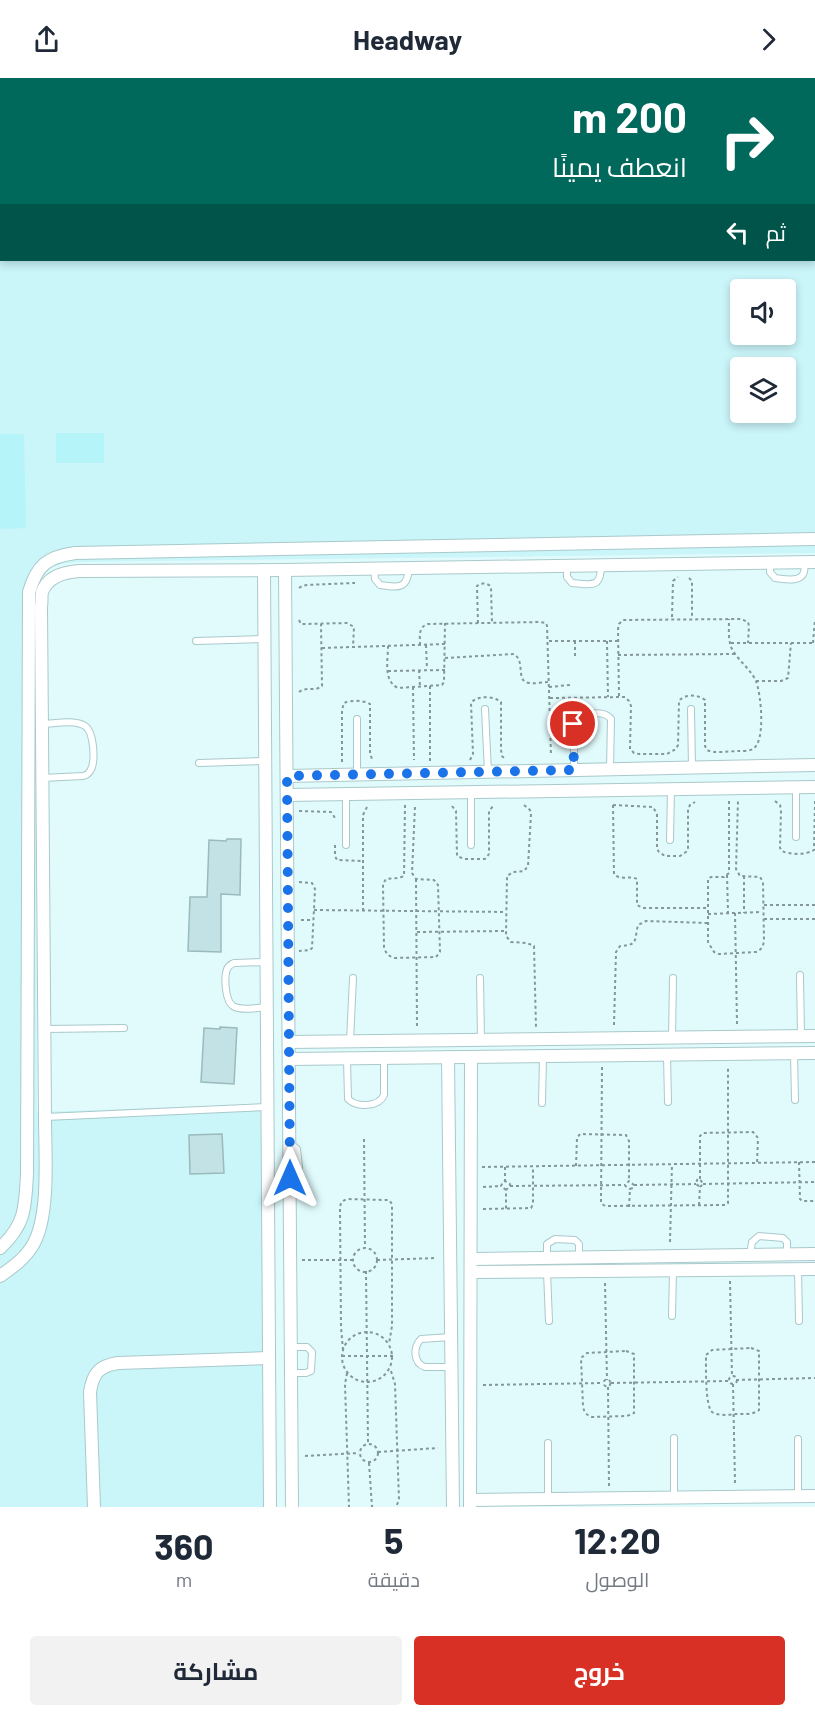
<!DOCTYPE html>
<html lang="ar">
<head>
<meta charset="utf-8">
<style>
	body { margin:0; font-family:Barlow,Cairo,sans-serif; background:#f2f2f3; color:#1f2937; direction:rtl; height:100vh; display:flex; flex-direction:column; font-size:22px; white-space:nowrap }
	* { box-sizing:border-box; margin:0 }
	p { font-size:20px; color:#747a83 }
	.icon { flex:none; width:33px; height:33px; fill:none; stroke:currentColor; stroke-width:2; stroke-linecap:round; stroke-linejoin:round }
	.map { position:relative; height:1429px; overflow:hidden; direction:ltr }
	.side { display:flex; flex-direction:column; background:#fff; flex:1 }
	.side>* { flex:none }
	.hud { position:absolute; left:0px; top:0px; width:816px; height:183px; box-shadow:0 3px 9px #0003; direction:rtl; background:#00695c; color:#fff; overflow:hidden }
	.buttons { position:absolute; left:730px; top:201px; display:grid; gap:12px }
	.buttons a { display:grid; place-items:center; width:66px; height:66px; border-radius:6px; background:#fff; box-shadow:0 3px 9px #0003; font-size:30px }
	.pin { position:absolute; display:grid; place-items:center; width:51px; height:51px; color:#fff; margin:-26px; border:3px solid #fff; border-radius:50%; box-shadow:0 2px 6px #0007 }
	.me { position:absolute; width:66px; margin:-33px; rotate:0deg; stroke-linejoin:round; filter:drop-shadow(0 0 4px #0008) }
	.turn { display:flex; align-items:center; gap:21px; height:126px; padding:0 30px; font-size:27px }
	.turn .icon { width:78px; height:78px; stroke-width:2.5 }
	.turn b { display:block; font-size:42px; line-height:51px }
	.then { display:flex; align-items:center; height:57px; padding:0 30px; background:#0003; gap:12px; font-size:22px }
	.eta { display:flex; justify-content:space-evenly; align-items:center; height:102px; text-align:center }
	.eta b { font-size:36px; font-weight:700; line-height:42px }
	.primary-button { display:flex; gap:12px; margin-top:auto; padding:12px 30px }
	.primary-button a { flex:1; height:69px; border-radius:6px; background:#d93025; color:#fff; font-size:24px; font-weight:700; line-height:69px; text-align:center }
	.primary-button a+a { background:#f2f2f3; color:#1f2937 }
	header { display:flex; justify-content:space-between; align-items:center; height:78px; padding:0 30px; background:#fff; font-size:27px; font-weight:700 }
	.map>svg:first-child { display:block }
</style>
</head>
<body>
<header><svg class="icon" aria-label="forward" viewBox="0 0 24 24"><path d="M9 5l7 7-7 7"/></svg>Headway<svg class="icon" aria-label="share" viewBox="0 0 24 24"><path d="M12 15V3M7 8l5-5 5 5M5 13v7h14v-7"/></svg></header>
<div class="map">
<svg width="815" height="1429" viewBox="0 0 815 1429">
	<rect width="100%" height="100%" fill="#e1fbfd"/>
	<path fill="#caf5f9" fill-rule="evenodd" d="M 815,107 L 815,475 L 76,484 L 62,486 L 51,490 L 38,504 L 35,520 L 37,1034 L 268,1026 L 271,1429 L 0,1429 L 0,130 L 1,129 L 2,182 L 814,182 ZM 741,212 L 786,212 L 786,256 L 741,256 ZM 741,290 L 786,290 L 786,334 L 741,334 Z"/>
	<g fill="#b5f5fa">
		<rect x="56" y="355" width="48" height="30"/>
		<path d="M 0,356 L 24,356 L 26,450 L 0,451 Z"/>
	</g>
	<g fill="#c2e2e5" stroke="#9ababc" stroke-width="1.5">
		<path d="M 227,761 L 241,761 L 240,817 L 221,816 L 221,874 L 188,873 L 190,819 L 207,819 L 209,762 L 226,763 Z"/>
		<path d="M 220,949 L 237,950 L 234,1006 L 201,1004 L 204,950 L 220,951 Z"/>
		<path d="M 222,1056 L 224,1095 L 190,1096 L 189,1057 Z"/>
	</g>
	<g fill="none" stroke-linecap="round" stroke-linejoin="round">
		<g stroke="#a9c9cb" stroke-width="8">
			<g id="lane">
				<path d="M 770,485 L 770,494 L 775,500 C 784,501 801,505 804,494 C 805,491 804,487 804,484"/>
				<path d="M 567,488 L 567,499 L 572,505 C 593,507 601,510 601,487"/>
				<path d="M 374,491 L 375,501 L 380,507 C 399,510 408,511 409,489"/>
				<path d="M 196,563 L 264,561"/>
				<path d="M 485,631 L 488,694"/>
				<path d="M 691,631 L 692,689"/>
				<path d="M 357,641 L 357,696"/>
				<path d="M 42,646 C 54,646 74,641 85,648 C 94,654 96,685 90,693 C 88,697 86,697 83,698 L 42,700"/>
				<path d="M 199,685 L 265,683"/>
				<path d="M 574,692 L 574,642 L 580,636 C 590,636 604,632 611,641 L 610,691"/>
				<path d="M 796,709 L 796,759"/>
				<path d="M 471,714 L 471,767"/>
				<path d="M 346,716 L 346,767"/>
				<path d="M 670,762 L 671,711"/>
				<path d="M 266,884 L 234,885 C 230,887 229,887 227,891 C 224,899 225,923 233,928 C 241,933 257,930 267,929"/>
				<path d="M 800,897 L 801,958"/>
				<path d="M 480,900 L 481,962"/>
				<path d="M 45,951 L 124,950"/>
				<path d="M 672,959 L 673,900"/>
				<path d="M 350,963 L 353,900"/>
				<path d="M 794,976 L 795,1022"/>
				<path d="M 667,977 L 668,1024"/>
				<path d="M 347,981 L 348,1021 C 357,1030 379,1029 384,1017 L 384,980"/>
				<path d="M 542,1025 L 543,978"/>
				<path d="M 45,1039 L 267,1029"/>
				<path d="M 289,1068 L 293,1068 L 297,1071 L 299,1089 L 296,1099 L 290,1100"/>
				<path d="M 750,1177 L 752,1164 L 759,1158 L 783,1160 L 787,1164 L 787,1176"/>
				<path d="M 547,1180 L 547,1166 L 555,1161 L 575,1162 L 579,1166 L 579,1179"/>
				<path d="M 798,1191 L 799,1243"/>
				<path d="M 547,1194 L 549,1243"/>
				<path d="M 672,1238 L 673,1193"/>
				<path d="M 451,1259 L 421,1261 C 413,1269 413,1285 425,1289 L 451,1289"/>
				<path d="M 291,1269 L 307,1269 L 312,1274 L 311,1293 L 306,1295 L 291,1295"/>
				<path d="M 674,1360 L 674,1419"/>
				<path d="M 798,1418 L 798,1361"/>
				<path d="M 548,1421 L 548,1365"/>
			</g>
		</g>
		<g stroke="#a9c9cb" stroke-width="14">
			<g id="street">
				<path d="M 264,492 L 270,1429"/>
				<path d="M 285,492 L 292,1429"/>
				<path d="M 287,698 L 815,687"/>
				<path d="M 287,717 L 815,709"/>
				<path d="M 289,964 L 815,958"/>
				<path d="M 448,979 L 453,1429"/>
				<path d="M 289,981 L 815,975"/>
				<path d="M 0,1170 C 26,1146 25,1129 27,1096 L 29,514 C 37,487 47,479 75,475 L 815,461"/>
				<path d="M 471,1181 L 815,1176"/>
				<path d="M 472,1194 L 815,1191"/>
				<path d="M 0,1198 C 13,1189 26,1180 34,1165 C 50,1135 45,1074 45,1039 L 41,529 C 42,524 41,518 42,514 C 48,498 64,494 79,493 L 285,492 L 815,484"/>
				<path d="M 470,1422 L 815,1418"/>
				<path d="M 94,1429 L 90,1314 C 93,1295 99,1288 118,1285 L 269,1280"/>
				<path d="M 470,1429 L 471,979"/>
			</g>
		</g>
		<g stroke="#839698" stroke-width="2" stroke-dasharray="3 3" stroke-linecap="butt">
			<path d="M 689,500 L 692,503 L 692,540"/>
			<path d="M 299,510 L 302,508 L 307,507 L 355,505"/>
			<path d="M 672,539 L 673,503 L 678,499"/>
			<path d="M 299,542 L 301,546 L 305,546 L 347,545 L 354,549 L 353,569"/>
			<path d="M 478,545 L 477,510 L 477,508 C 481,504 488,505 491,509 L 492,545"/>
			<path d="M 549,563 L 618,563"/>
			<path d="M 575,563 L 575,579"/>
			<path d="M 607,563 L 608,619"/>
			<path d="M 731,565 L 815,565"/>
			<path d="M 813,565 L 815,541"/>
			<path d="M 420,567 C 420,558 418,549 428,546 L 540,544 L 546,545 L 547,548 L 551,678"/>
			<path d="M 426,567 L 427,591"/>
			<path d="M 388,568 C 388,582 383,603 398,610 L 442,607 L 444,604 L 445,545"/>
			<path d="M 322,570 L 445,566"/>
			<path d="M 618,577 L 735,576"/>
			<path d="M 445,580 L 514,576 C 526,584 515,603 529,605 C 535,606 543,604 549,604"/>
			<path d="M 419,592 L 420,609"/>
			<path d="M 388,593 L 445,592"/>
			<path d="M 756,603 L 781,603 L 788,600 L 791,565"/>
			<path d="M 430,608 L 430,684"/>
			<path d="M 413,609 L 414,682"/>
			<path d="M 549,609 L 570,607"/>
			<path d="M 299,614 C 307,608 315,614 322,608 L 321,546"/>
			<path d="M 619,618 L 618,551 L 619,546 L 623,542 L 741,541 L 748,544 L 749,548 L 748,565"/>
			<path d="M 550,620 L 625,619 L 629,623 L 631,628 L 630,671 L 634,675 L 639,676 L 667,676 L 676,671 L 678,667 L 679,623 C 684,616 698,616 705,622 L 705,668 L 707,672 C 715,676 729,673 739,673 C 743,673 749,673 753,671 C 766,663 761,616 756,603 C 750,590 737,582 731,569 C 728,560 729,549 729,541"/>
			<path d="M 470,682 L 473,676 L 471,625 C 477,617 494,618 501,624 L 501,672 L 502,678 L 505,681"/>
			<path d="M 342,684 L 342,632 L 344,625 C 350,622 364,622 370,626 L 370,676 L 373,683"/>
			<path d="M 729,723 L 729,795 L 724,799 L 711,799 L 708,801 L 708,864 L 714,874 L 719,876 L 756,874 C 761,872 763,869 764,863 L 763,804 L 760,799 L 740,798 L 736,791 L 738,722"/>
			<path d="M 775,723 L 780,727 L 781,732 L 780,770 L 782,773 C 790,777 806,777 814,772 L 815,723"/>
			<path d="M 405,727 L 404,798 L 399,800 L 386,801 L 383,806 L 384,869 C 386,876 388,878 395,880 L 436,879 L 440,874 L 438,807 L 434,802 L 416,801 L 412,795 L 415,728"/>
			<path d="M 524,727 L 530,732 L 531,736 L 528,788 L 524,793 L 513,794 L 507,798 L 506,858 L 511,864 L 527,865 L 534,868 L 536,950"/>
			<path d="M 613,727 L 653,729 L 657,736 L 657,771 L 659,774 L 665,778 L 680,778 L 686,774 L 688,771 L 688,731 L 690,727 L 695,724"/>
			<path d="M 613,727 L 614,796 C 620,803 630,797 637,801 L 637,827 L 643,830 L 708,830"/>
			<path d="M 452,728 L 456,733 L 457,778 L 464,781 L 485,781 L 489,776 L 489,733 L 494,727"/>
			<path d="M 299,733 L 331,734 L 335,740"/>
			<path d="M 335,767 L 335,778 L 337,782 L 363,783"/>
			<path d="M 727,797 L 728,835"/>
			<path d="M 744,798 L 744,835"/>
			<path d="M 416,801 L 417,951"/>
			<path d="M 299,804 L 312,805 L 315,811 L 312,870 L 310,872 L 299,873"/>
			<path d="M 764,827 L 815,827"/>
			<path d="M 314,832 L 506,834"/>
			<path d="M 363,833 L 363,737 L 367,729"/>
			<path d="M 735,835 L 737,946"/>
			<path d="M 708,836 L 762,834"/>
			<path d="M 764,841 L 815,841"/>
			<path d="M 301,842 L 313,842"/>
			<path d="M 417,854 L 506,853"/>
			<path d="M 614,947 L 616,874 L 620,868 C 639,867 634,862 638,847 L 646,843 L 708,845"/>
			<path d="M 602,989 L 601,1125 L 605,1128 L 726,1127 L 728,1125 L 728,988"/>
			<path d="M 364,1061 L 365,1170"/>
			<path d="M 799,1084 L 800,1121 L 802,1123 L 815,1123"/>
			<path d="M 576,1088 L 577,1060 L 580,1056 L 626,1057 L 629,1063 L 629,1103"/>
			<path d="M 482,1089 L 815,1084"/>
			<path d="M 505,1089 L 505,1103"/>
			<path d="M 700,1101 L 700,1058 L 703,1055 L 753,1054 L 758,1060 L 757,1085"/>
			<path d="M 703,1106 L 815,1104"/>
			<path d="M 634,1107 L 696,1106"/>
			<path d="M 510,1108 L 625,1107"/>
			<path d="M 483,1109 L 501,1108"/>
			<path d="M 506,1112 L 501,1108 L 503,1104 L 505,1103 L 510,1106 L 510,1108 L 506,1112 L 506,1131"/>
			<path d="M 699,1127 L 700,1109 L 703,1106 L 700,1101 L 697,1102 L 696,1106 L 700,1109"/>
			<path d="M 629,1129 L 630,1111 L 633,1110 L 634,1107 L 629,1103 L 625,1107 L 627,1110 L 630,1111"/>
			<path d="M 483,1131 L 531,1130 L 533,1126 L 533,1089"/>
			<path d="M 670,1164 L 672,1086"/>
			<circle cx="365" cy="1182" r="12"/>
			<path d="M 302,1182 L 353,1182"/>
			<path d="M 377,1182 L 437,1180"/>
			<path d="M 366,1193 L 368,1365"/>
			<path d="M 730,1203 L 732,1299"/>
			<path d="M 605,1205 L 607,1302"/>
			<circle cx="367" cy="1279" r="25"/>
			<path d="M 751,1270 L 759,1273 L 759,1332 C 753,1337 744,1336 736,1336 C 729,1337 718,1338 712,1334 C 705,1328 706,1287 706,1277 L 712,1272 Z"/>
			<path d="M 343,1272 L 341,1249 L 340,1131 C 340,1125 342,1123 347,1121 L 384,1122 L 389,1122 L 392,1126 L 392,1248 L 389,1266"/>
			<path d="M 626,1273 L 634,1276 L 634,1335 L 627,1338 L 592,1339 C 586,1337 584,1334 583,1328 L 581,1280 L 587,1275 Z"/>
			<path d="M 342,1278 L 393,1278"/>
			<path d="M 391,1293 L 395,1306 L 399,1422 L 396,1429"/>
			<path d="M 347,1295 L 345,1306 L 349,1429"/>
			<circle cx="733" cy="1302" r="4"/>
			<circle cx="607" cy="1305" r="3.5"/>
			<path d="M 736,1302 L 815,1300"/>
			<path d="M 611,1305 L 729,1303"/>
			<path d="M 733,1306 L 735,1405"/>
			<path d="M 483,1307 L 603,1305"/>
			<path d="M 608,1309 L 609,1408"/>
			<circle cx="369" cy="1375" r="9"/>
			<path d="M 378,1374 L 438,1370"/>
			<path d="M 305,1378 L 359,1375"/>
			<path d="M 369,1385 L 372,1429"/>
		</g>
		<use href="#lane" stroke="#fff" stroke-width="6"/>
		<use href="#street" stroke="#fff" stroke-width="12"/>
	</g>
	<g fill="none" stroke-linecap="round" stroke-linejoin="round">
		<path stroke="#1a73e8" stroke-width="10" stroke-dasharray="0 18" d="M 290,1100 L 287,698 L 574,692 L 573,646"/>
	</g>
</svg>
<div class="buttons">
<a><svg class="icon" aria-label="sound" viewBox="0 0 24 24"><path d="M4 9h4l5-4v14l-5-4H4zM17 9q2 3 0 6"/></svg></a>
<a><svg class="icon" aria-label="layers" viewBox="0 0 24 24"><path d="M12 4l9 5-9 5-9-5zM3 14l9 5 9-5"/></svg></a>
</div>
<div class="pin" style="left:573px;top:646px;background:#d93025"><svg class="icon" aria-label="arrive" viewBox="0 0 24 24"><path d="M6 21V4h12l-3 4 3 4H6"/></svg></div>
<svg class="me" style="left:290px;top:1100px" viewBox="-20 -20 40 40"><path d="M0-17L14 15 0 8-14 15z" fill="#1a73e8" stroke="#fff" stroke-width="4"/></svg>
<div class="hud">
<div class="turn"><svg class="icon" aria-label="right" viewBox="0 0 24 24"><path d="M7 20v-9h11M14 6l5 5-5 5"/></svg><div><b>200 m</b>انعطف يمينًا</div></div>
<div class="then">ثم<svg class="icon" aria-label="left" viewBox="0 0 24 24"><path d="M17 20v-9H6M10 6l-5 5 5 5"/></svg></div>
</div>
</div>
<section class="side">
<div class="eta">
<div><b>12:20</b><p>الوصول</p></div>
<div><b>5</b><p>دقيقة</p></div>
<div><b>360</b><p>m</p></div>
</div>
<div class="primary-button"><a>خروج</a><a>مشاركة</a></div>
</section>
</body>
</html>
